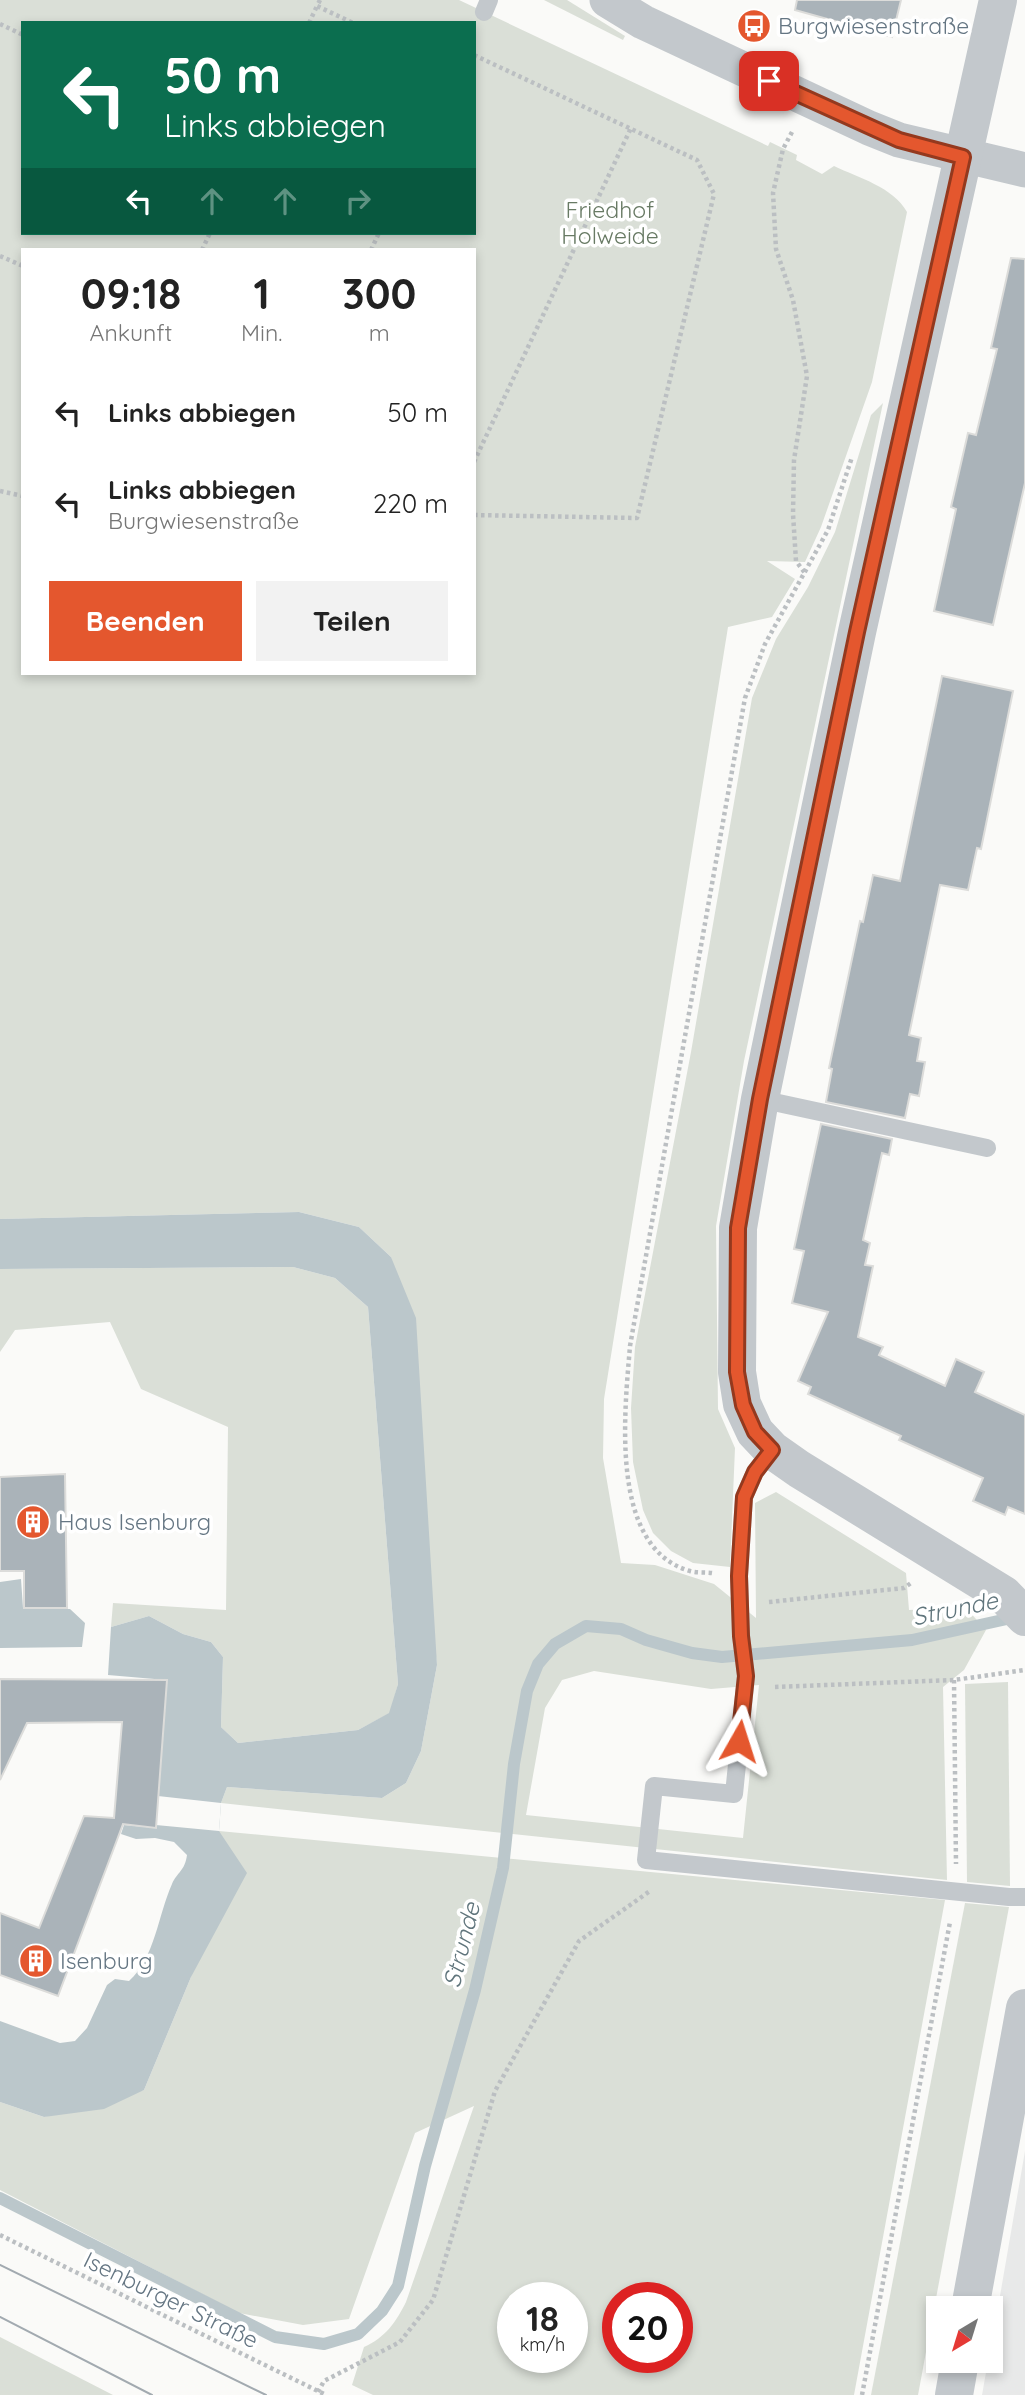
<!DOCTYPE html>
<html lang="de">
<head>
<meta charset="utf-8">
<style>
	body { margin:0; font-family:Quicksand,sans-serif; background:#f2f2f2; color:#222; height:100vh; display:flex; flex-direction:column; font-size:26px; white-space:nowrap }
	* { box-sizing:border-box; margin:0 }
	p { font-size:23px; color:#767676 }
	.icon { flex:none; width:38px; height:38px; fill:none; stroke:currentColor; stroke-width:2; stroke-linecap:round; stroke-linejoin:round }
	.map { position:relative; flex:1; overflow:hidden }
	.panel { position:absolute; left:21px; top:248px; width:455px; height:427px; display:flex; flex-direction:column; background:#fff; border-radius:0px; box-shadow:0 4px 10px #0003 }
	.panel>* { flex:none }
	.top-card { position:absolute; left:21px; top:21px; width:455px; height:214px; border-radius:0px; box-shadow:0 4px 10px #0003; background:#0b6e4f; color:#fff; overflow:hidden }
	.needle { width:46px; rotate:218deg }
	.tools { position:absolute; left:926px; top:2296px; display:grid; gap:14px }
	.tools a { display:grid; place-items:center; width:77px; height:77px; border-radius:0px; background:#fff; box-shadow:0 4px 10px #0003; font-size:35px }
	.speed { position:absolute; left:497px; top:2282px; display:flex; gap:14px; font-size:35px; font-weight:700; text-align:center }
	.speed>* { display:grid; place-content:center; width:91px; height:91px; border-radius:50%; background:#fff; box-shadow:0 4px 10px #0003; line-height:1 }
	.speed small { font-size:18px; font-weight:400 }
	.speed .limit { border:10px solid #d22; background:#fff; color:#111 }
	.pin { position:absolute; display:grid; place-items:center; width:60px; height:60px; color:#fff; margin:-30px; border-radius:14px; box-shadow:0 4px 10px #0006 }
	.me { position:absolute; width:77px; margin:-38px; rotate:6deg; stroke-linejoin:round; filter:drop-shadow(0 0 5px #0008) }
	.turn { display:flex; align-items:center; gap:24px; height:147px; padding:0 28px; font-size:32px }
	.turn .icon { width:91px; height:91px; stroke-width:2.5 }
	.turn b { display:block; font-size:49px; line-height:60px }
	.lanes { display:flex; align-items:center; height:66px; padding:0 28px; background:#0003; justify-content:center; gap:35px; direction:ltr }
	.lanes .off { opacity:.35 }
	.eta { display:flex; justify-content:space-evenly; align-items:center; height:119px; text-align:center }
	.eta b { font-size:42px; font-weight:700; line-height:49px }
	.action { display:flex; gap:14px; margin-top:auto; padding:14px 28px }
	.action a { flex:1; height:80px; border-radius:0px; background:#e4572e; color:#fff; font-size:28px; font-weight:700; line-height:80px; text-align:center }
	.action a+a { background:#f2f2f2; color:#222 }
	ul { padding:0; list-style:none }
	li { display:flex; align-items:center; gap:21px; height:91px; padding:0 28px }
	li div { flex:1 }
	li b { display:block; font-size:26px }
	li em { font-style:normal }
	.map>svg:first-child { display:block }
</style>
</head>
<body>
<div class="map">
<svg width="1025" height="2395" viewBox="0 0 1025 2395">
	<rect width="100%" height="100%" fill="#fafaf8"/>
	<path fill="#e8e9e9" d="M 1025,2151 L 1025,2395 L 982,2395 L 988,2361 L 990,2361 L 991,2348 Z"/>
	<g fill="#dadfd7" fill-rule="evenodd">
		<path d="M 0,0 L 459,0 L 768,146 L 770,142 L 797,155 L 796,160 L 822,174 L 834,166 C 859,178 893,187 907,212 L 872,382 L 821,527 L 805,562 L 767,561 L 795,579 L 772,617 L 728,627 L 604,1399 L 603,1458 L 621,1563 L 655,1565 L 714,1584 L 756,1618 L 755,1503 L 776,1492 L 906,1573 L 909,1610 L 965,1607 L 986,1630 L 964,1670 L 943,1687 L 947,1880 L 221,1803 L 227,1787 L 382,1798 L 406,1783 L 421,1751 L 437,1665 L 391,1257 L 359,1227 L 299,1212 L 0,1219 ZM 23,23 L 474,23 L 474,233 L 23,233 ZM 23,250 L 474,250 L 474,674 L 23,674 ZM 594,1671 L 711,1689 L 759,1685 L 743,1838 L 526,1815 L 545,1708 L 562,1680 Z"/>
		<path d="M 544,0 L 567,0 L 625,36 L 623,40 Z"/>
		<path d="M 883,403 L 744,1061 L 716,1226 L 718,1409 L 735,1448 L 730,1567 L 693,1563 L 671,1551 L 653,1533 L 643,1510 L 633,1462 L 631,1408 L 635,1347 L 691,1052 L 752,698 L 776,639 L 808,587 L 835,532 L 871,415 Z"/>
		<path d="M 293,1267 L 335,1278 L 368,1307 L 398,1684 L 390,1713 L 358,1730 L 238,1743 L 221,1727 L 223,1657 L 211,1642 L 183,1634 L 149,1616 L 111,1627 L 113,1603 L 226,1610 L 228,1427 L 141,1389 L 110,1322 L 15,1330 L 0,1352 L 0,1269 Z"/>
		<path d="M 1008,1682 L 1010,1886 L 967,1882 L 965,1684 Z"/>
		<path d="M 219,1831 L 945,1900 L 854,2395 L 373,2395 L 352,2385 L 364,2347 C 385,2338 396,2322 406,2302 L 474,2106 L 415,2133 L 349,2319 L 303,2325 L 239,2313 L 0,2190 L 0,2102 L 44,2117 L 144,2090 L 191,1977 ZM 513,2298 L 572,2298 L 572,2357 L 513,2357 ZM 618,2298 L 677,2298 L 677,2357 L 618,2357 Z"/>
		<path d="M 965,1903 L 1009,1907 L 918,2395 L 871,2395 Z"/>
		<path d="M 0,2337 L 113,2395 L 0,2395 Z"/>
	</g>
	<g fill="#bbc7cb">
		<path d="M 299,1212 L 359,1227 L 391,1257 L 416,1318 L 437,1665 L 421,1751 L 406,1783 L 382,1798 L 227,1787 L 221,1803 L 219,1831 L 247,1873 L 191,1977 L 144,2090 L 104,2109 L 44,2117 L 0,2102 L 0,2021 L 60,2043 L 75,2041 L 87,2028 L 107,1985 L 115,1979 L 129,1981 C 155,1958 158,1915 172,1884 C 177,1872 185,1871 187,1855 L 174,1842 L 155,1838 L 136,1839 L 121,1834 L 124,1825 L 156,1828 L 166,1680 L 108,1675 L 111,1627 L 149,1616 L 183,1634 L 211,1642 L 223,1657 L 221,1727 L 238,1743 L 358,1730 L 389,1713 L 398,1684 L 368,1307 L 335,1278 L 293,1267 L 0,1269 L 0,1219 Z"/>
		<path d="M 21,1579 L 23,1608 L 70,1609 L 85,1623 L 82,1647 L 0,1648 L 0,1582 Z"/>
	</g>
	<path fill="#fafaf8" d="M 158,1796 L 221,1803 L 219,1831 L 156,1825 Z"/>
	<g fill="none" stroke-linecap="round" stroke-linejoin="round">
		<path stroke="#bbc7cb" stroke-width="12" d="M 0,2198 L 275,2337 L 324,2344 L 358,2334 L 382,2311 L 398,2286 L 425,2166 L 475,1990 L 503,1868 L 514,1764 L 527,1691 L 538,1664 L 555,1644 L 586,1626 L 621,1629 L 646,1640 L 692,1653 L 722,1657 L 912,1640 L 1016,1617"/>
	</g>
	<g fill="#aab3b9" stroke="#dcdcda" stroke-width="2">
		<path d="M 797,0 L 901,0 L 892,37 L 795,10 Z"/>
		<path d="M 1011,258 L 1025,259 L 1025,483 L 993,625 L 934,611 L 956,509 L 951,507 L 968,433 L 976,435 L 997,349 L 991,348 Z"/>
		<path d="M 942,676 L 1013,691 L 981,849 L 977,848 L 968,890 L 940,885 L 909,1035 L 921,1038 L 917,1061 L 925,1062 L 919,1096 L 910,1094 L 905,1118 L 826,1102 L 832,1069 L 829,1068 L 860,921 L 863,922 L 873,875 L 900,881 Z"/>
		<path d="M 821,1124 L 892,1139 L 889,1155 L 882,1153 L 863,1240 L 870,1243 L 865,1265 L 873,1266 L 858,1337 L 883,1347 L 879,1355 L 945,1386 L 956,1359 L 984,1372 L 975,1392 L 1025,1415 L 1025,1514 L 1008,1507 L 1005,1515 L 973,1501 L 983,1478 L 899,1440 L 901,1436 L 808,1394 L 811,1387 L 798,1381 L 828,1312 L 792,1303 L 804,1251 L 794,1249 Z"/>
		<path d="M 65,1474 L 67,1608 L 24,1608 L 24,1571 L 0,1571 L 0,1477 Z"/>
		<path d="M 0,1679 L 167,1680 L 156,1828 L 123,1824 L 58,1996 L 0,1975 L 0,1913 L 39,1928 L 84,1816 L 114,1818 L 122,1722 L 27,1723 L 0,1780 Z"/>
	</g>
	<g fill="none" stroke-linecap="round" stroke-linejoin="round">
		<g stroke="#bbbfc2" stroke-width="4.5" stroke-dasharray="3.5 3.5" stroke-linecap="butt">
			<path d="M 320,0 L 317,6 L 353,23"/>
			<path d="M 309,23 L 317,6"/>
			<path d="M 0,24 L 23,35"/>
			<path d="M 474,55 L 697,160 L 714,194 L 637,518 L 474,515"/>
			<path d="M 792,132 L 783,149 L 773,193 L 776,249 L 793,300 L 807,376 L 794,460 L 793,514 L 796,561 L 805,573"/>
			<path d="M 202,250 L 210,233"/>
			<path d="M 371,250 L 379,233"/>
			<path d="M 0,256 L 23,266"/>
			<path d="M 474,462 L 631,128"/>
			<path d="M 0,491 L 23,496"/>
			<path d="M 712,1573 C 705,1572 697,1573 690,1571 C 608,1548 625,1409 630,1346 L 745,698 L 765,644 L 828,530 L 852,457"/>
			<path d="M 769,1602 L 904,1588 L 911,1583"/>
			<path d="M 954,1680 L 956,1864"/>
			<path d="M 775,1687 L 954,1680 L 1025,1670"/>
			<path d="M 0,2235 L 326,2395"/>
			<path d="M 318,2392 L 324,2381 L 400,2342 L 433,2300 L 495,2091 L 579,1941 L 650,1891"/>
			<path d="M 862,2395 L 950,1922"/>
		</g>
		<g stroke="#c3c8cc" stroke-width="18">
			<path d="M 484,12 L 489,0"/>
			<path d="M 760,1099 L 987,1148"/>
			<path d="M 772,1450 L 755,1472 L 744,1497 L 739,1576 L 741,1635 L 746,1676 L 734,1794 L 654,1786 L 646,1860 L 1009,1897 L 1025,1897"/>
		</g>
		<path stroke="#c3c8cc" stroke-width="35" d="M 607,0 L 643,22 L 869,128 L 899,140 L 1025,170"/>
		<g stroke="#c3c8cc" stroke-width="38">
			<path d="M 998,0 L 857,632 L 760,1099 L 738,1228 L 737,1372 L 742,1404 L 755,1432 L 772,1450 L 799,1469 L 1004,1595 L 1025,1617"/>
			<path d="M 970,2308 L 1025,2008"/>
			<path d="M 954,2395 L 960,2361"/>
		</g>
		<g stroke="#a2aab0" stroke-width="2">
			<path d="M 0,2265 L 266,2395"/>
			<path d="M 0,2317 L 152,2395"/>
		</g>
	</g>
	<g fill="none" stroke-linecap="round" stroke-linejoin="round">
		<g stroke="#94391e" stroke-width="18">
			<path id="route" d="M 739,1741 L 746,1676 L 741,1636 L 739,1576 L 744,1497 L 755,1472 L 772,1450 L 755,1432 L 743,1405 L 737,1372 L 738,1228 L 760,1099 L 857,632 L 963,157 L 899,140 L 769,81"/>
		</g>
		<use href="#route" stroke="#e4572e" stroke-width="12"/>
	</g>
	<defs>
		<g id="bus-disc" transform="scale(1.75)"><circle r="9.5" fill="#e4572e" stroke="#fff"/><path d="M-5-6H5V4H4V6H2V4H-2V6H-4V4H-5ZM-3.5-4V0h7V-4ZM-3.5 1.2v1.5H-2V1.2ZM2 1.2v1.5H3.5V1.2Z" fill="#fff"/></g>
		<g id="building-disc" transform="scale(1.75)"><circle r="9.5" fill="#e4572e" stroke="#fff"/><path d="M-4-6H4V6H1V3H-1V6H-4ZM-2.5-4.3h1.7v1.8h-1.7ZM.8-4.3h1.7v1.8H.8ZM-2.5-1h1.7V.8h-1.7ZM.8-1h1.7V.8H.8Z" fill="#fff"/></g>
	</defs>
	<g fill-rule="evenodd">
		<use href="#bus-disc" x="754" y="26"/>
		<use href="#building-disc" x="33" y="1522"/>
		<use href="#building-disc" x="36" y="1961"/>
	</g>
	<g text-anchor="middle" stroke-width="7" stroke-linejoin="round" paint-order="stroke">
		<g font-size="23" fill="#657683" stroke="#fff" text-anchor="start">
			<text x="778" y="34">Burgwiesenstraße</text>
			<text x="58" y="1530">Haus Isenburg</text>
			<text x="60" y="1969">Isenburg</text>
		</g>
		<g font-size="23" fill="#687a64" stroke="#fff">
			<text x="610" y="218">Friedhof<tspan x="610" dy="26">Holweide</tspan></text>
		</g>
		<g font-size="23" fill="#657683" stroke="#fff">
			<text transform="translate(171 2300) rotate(26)" y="8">Isenburger Straße</text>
		</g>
		<g font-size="24" font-style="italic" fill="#60757c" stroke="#fff">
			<text transform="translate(955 1609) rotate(-12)" y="8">Strunde</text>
			<text transform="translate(462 1945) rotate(-76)" y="8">Strunde</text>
		</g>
	</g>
</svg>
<div class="tools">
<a><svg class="needle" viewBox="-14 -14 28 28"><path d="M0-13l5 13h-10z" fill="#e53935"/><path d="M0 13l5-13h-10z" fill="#767676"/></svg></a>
</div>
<div class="speed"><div>18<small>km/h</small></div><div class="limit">20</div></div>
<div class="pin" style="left:769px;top:81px;background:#d93025"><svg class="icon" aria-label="arrive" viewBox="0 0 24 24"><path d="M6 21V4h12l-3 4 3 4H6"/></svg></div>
<svg class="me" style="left:739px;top:1741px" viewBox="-20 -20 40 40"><path d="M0-17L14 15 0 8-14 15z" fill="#e4572e" stroke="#fff" stroke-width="4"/></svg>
<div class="top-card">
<div class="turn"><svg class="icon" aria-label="left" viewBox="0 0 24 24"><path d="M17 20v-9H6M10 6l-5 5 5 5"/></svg><div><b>50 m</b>Links abbiegen</div></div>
<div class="lanes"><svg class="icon" aria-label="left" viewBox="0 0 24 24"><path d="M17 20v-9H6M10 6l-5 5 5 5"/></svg><svg class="icon off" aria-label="ahead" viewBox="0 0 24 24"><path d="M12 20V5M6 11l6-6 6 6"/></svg><svg class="icon off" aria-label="ahead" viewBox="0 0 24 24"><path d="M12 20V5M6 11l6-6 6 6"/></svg><svg class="icon off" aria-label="right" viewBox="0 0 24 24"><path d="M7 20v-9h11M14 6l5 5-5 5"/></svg></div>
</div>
<section class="panel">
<div class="eta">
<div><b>09:18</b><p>Ankunft</p></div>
<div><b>1</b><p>Min.</p></div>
<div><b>300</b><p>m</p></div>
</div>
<ul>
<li><svg class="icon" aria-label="left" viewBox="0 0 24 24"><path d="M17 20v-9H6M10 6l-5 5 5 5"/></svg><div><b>Links abbiegen</b></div><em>50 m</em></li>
<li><svg class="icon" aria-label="left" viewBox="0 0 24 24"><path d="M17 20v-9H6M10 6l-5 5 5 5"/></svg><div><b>Links abbiegen</b><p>Burgwiesenstraße</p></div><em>220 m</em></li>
</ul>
<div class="action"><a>Beenden</a><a>Teilen</a></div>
</section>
</div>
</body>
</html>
